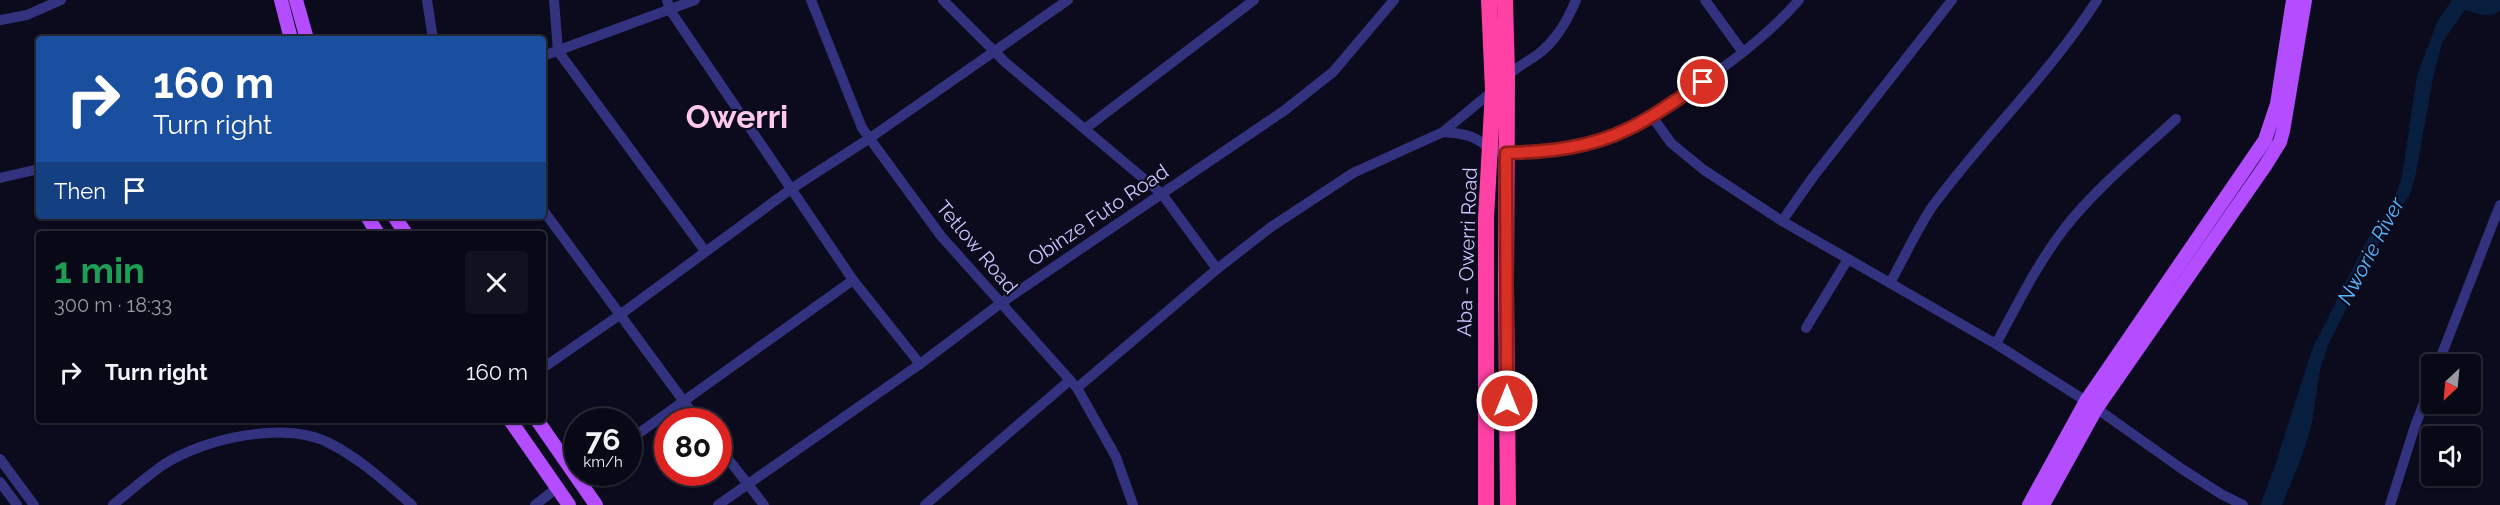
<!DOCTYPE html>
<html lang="en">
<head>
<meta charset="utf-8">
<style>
	body { margin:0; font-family:Raleway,sans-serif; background:#12111f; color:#f1f3f6; height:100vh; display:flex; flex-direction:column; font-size:22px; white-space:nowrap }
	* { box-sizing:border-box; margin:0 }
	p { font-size:20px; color:#999aa1 }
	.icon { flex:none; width:33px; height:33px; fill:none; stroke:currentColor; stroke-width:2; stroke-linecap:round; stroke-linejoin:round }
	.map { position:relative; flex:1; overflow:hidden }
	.sheet { position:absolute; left:36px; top:231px; width:510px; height:192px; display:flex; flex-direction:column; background:#090816; border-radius:6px; box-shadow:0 2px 4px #0004,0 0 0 2px #292935 }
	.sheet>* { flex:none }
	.hud { position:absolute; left:36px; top:36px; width:510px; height:183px; border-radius:6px; box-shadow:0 2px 4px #0004,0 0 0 2px #292935; background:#1a4fa0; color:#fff; overflow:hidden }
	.needle { width:39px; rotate:206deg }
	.buttons { position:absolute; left:2421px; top:354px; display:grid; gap:12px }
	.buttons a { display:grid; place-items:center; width:60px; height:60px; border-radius:6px; background:#090816; box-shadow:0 2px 4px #0004,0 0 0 2px #292935; font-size:30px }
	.speed { position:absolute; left:564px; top:408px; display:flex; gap:12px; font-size:30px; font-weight:700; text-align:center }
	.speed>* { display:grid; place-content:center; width:78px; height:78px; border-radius:50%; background:#090816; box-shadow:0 2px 4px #0004,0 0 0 2px #292935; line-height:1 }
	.speed small { font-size:15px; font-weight:400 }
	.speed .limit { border:9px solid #d22; background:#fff; color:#111 }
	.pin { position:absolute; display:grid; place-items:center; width:51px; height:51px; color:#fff; margin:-26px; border:3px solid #fff; border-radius:50%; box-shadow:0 2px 6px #0007 }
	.me { position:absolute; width:66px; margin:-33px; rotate:0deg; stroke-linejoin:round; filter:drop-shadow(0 0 4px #0008) }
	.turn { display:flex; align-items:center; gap:21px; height:126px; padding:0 18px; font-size:27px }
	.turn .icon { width:78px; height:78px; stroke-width:2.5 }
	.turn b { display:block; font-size:42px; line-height:51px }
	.then { display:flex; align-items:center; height:57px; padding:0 18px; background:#0003; gap:12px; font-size:22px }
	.round { display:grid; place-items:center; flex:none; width:63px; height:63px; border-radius:6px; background:#12111f }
	.overview { display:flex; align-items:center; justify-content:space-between; height:102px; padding:0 18px }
	h1 { font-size:36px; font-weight:700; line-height:45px; color:#1e9e55 }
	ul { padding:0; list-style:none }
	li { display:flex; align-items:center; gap:18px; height:78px; padding:0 18px }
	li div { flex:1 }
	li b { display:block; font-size:22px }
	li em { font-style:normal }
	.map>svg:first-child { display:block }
</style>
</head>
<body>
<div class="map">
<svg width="2500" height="505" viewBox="0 0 2500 505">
	<rect width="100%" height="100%" fill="#0c0a1d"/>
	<path fill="#071e3f" d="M 2452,0 L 2500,0 L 2500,10 C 2491,20 2476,13 2465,10 L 2442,43 L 2433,78 L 2416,173 L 2410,194 L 2380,241 L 2329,343 L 2320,369 L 2312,423 L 2304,451 L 2282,505 L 2260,505 L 2274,469 L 2312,349 L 2366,242 L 2394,200 L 2402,176 L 2417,75 L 2438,20 Z"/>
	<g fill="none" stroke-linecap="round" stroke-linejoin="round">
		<g stroke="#32327f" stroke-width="10">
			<path d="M 427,0 L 433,39"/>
			<path d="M 554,0 L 558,51 L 705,251"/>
			<path d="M 667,0 L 670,10 L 853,280 L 920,364"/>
			<path d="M 811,0 L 862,128 L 941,236 L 1077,388 L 1116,457 L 1133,505"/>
			<path d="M 943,0 L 1006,63 L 1162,194 L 1217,269"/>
			<path d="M 1705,0 L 1742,51"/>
			<path d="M 0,20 L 27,15 L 61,0"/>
			<path d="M 543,56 L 695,0"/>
			<path d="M 1506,78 C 1515,67 1526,63 1537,55 C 1556,41 1567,21 1576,0"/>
			<path d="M 1651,115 L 1671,143 L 1704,170 L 1782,221 L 1996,344 L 2086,401 L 2182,469 L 2221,494 L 2243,505"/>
			<path d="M 1086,128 L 1254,0"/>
			<path d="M 1443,132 C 1454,133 1465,133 1474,138 C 1486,144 1493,152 1507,153 C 1547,156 1591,146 1628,129 C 1641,123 1654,113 1667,105 C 1714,76 1762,42 1799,0"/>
			<path d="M 0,178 L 39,169"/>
			<path d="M 543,210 L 699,422"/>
			<path d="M 1782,221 L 1813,177 L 1952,0"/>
			<path d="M 1890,283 C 1904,258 1916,231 1932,207 C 1984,136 2049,75 2097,0"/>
			<path d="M 1806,328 L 1848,259"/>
			<path d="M 1996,344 C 2017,305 2037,264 2064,229 C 2096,188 2138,154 2176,119"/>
			<path d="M 2438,364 L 2500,205"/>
			<path d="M 543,368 L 621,314 L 791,189 L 870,138 L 1068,0"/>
			<path d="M 1077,388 L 1217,269 L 1271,227 L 1353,173 L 1443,132 L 1495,89"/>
			<path d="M 628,441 L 853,280"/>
			<path d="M 718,446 L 764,505"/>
			<path d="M 0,459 L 34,505"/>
			<path d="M 0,482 L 17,505"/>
			<path d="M 113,505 C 129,492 146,477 163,465 C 204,438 286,420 331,444 C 362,460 386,483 412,505"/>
			<path d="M 535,505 L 557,488"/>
			<path d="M 718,505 L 920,364 L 1001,303 L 1285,110 L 1333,72 L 1394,0"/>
			<path d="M 925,505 L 1070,380"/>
			<path d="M 2390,505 L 2415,426 L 2432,382"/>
		</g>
		<g stroke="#b44dff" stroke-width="14">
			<path d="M 281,0 L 291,39"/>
			<path d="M 296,0 L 307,39"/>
			<path d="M 367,216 L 378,234"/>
			<path d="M 394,216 L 406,234"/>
			<path d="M 510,420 L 569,505"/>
			<path d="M 537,420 L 596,505"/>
			<path d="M 2029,505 L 2086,401 L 2265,140 L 2277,104 L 2293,0"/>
			<path d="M 2043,505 L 2096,409 L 2265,166 L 2280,142 L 2283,131 L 2305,0"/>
		</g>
		<g stroke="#ff41a5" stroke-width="16">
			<path d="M 1505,0 L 1507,76 L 1506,287 L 1508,505"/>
			<path d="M 1486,505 L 1486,218 L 1493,90 L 1489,0"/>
		</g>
	</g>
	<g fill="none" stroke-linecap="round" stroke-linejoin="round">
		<g stroke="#8d1f18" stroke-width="15">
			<path id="route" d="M 1507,401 L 1506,153 C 1548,152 1590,148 1628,129 C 1654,117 1679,98 1703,82"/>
		</g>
		<use href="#route" stroke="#d93025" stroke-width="10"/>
	</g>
	<g text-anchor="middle" stroke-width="4.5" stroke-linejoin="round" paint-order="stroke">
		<g font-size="20" fill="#cac6ff" stroke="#0c0a1d">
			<text transform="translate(1098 215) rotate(-34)" y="7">Obinze Futo Road</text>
			<text transform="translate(977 247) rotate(50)" y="7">Tetlow Road</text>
			<text transform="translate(1467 252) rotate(-88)" y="7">Aba - Owerri Road</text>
		</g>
		<g font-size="21" font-style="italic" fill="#54b8ff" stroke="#0c0a1d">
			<text transform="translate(2371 251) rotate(-62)" y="7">Nworie River</text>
		</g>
		<g font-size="32" font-weight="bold" fill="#ffc8ee" stroke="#0c0a1d">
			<text x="737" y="128">Owerri</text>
		</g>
	</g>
</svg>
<div class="buttons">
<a><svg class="needle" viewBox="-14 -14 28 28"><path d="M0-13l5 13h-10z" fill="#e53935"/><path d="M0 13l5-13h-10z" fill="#999aa1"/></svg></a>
<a><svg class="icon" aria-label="sound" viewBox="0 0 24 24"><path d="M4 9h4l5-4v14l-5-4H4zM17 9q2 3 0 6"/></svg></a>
</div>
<div class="speed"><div>76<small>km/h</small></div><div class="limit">80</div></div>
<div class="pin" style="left:1703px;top:82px;background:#d93025"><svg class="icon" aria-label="arrive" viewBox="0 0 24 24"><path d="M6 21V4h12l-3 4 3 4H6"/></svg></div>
<svg class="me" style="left:1507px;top:401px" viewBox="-20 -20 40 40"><circle r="17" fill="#d93025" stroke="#fff" stroke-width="3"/><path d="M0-11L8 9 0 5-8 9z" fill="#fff"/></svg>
<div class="hud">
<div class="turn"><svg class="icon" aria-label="right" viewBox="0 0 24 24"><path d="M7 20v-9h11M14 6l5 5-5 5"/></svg><div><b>160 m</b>Turn right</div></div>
<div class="then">Then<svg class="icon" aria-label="arrive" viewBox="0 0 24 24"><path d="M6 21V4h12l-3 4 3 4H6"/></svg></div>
</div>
<section class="sheet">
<div class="overview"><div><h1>1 min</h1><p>300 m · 18:33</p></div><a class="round"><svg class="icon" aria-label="close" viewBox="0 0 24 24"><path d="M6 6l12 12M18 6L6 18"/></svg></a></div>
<ul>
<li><svg class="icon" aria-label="right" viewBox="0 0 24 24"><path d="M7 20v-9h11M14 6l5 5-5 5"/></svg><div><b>Turn right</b></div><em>160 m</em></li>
</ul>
</section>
</div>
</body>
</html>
